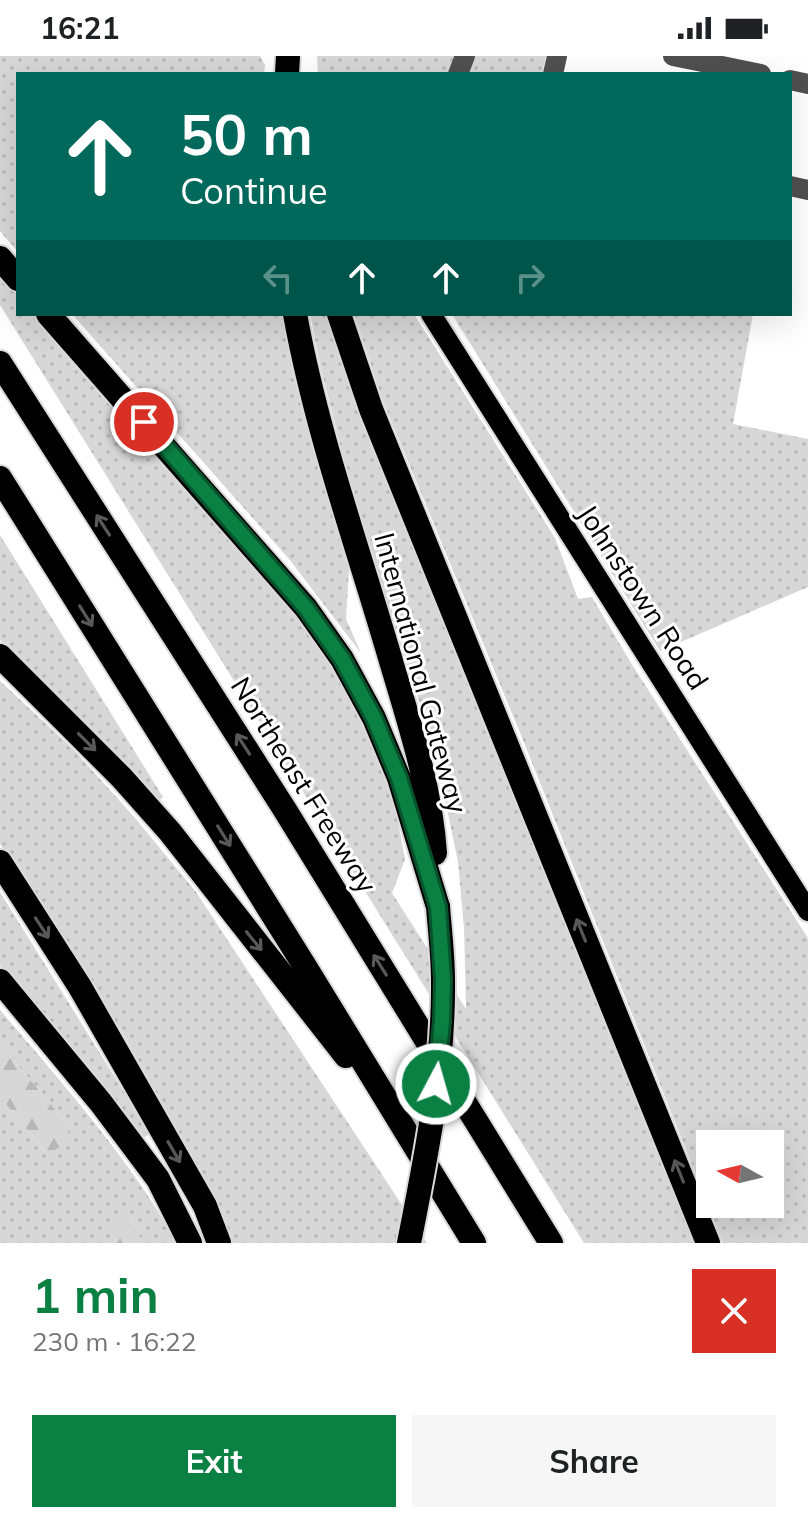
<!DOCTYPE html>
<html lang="en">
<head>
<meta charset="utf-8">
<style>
	body { margin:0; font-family:Mulish,sans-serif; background:#f6f6f6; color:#202124; height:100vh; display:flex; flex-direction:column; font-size:30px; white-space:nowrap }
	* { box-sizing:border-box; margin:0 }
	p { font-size:26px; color:#757577 }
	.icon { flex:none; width:44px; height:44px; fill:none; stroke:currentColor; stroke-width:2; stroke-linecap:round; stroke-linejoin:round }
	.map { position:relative; height:1187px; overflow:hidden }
	.panel { display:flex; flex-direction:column; background:#fff; flex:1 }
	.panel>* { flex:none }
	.hud { position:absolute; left:16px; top:16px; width:776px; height:244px; border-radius:0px; box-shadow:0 8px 32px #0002; background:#00695c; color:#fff; overflow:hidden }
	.needle { width:52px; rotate:278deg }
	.buttons { position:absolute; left:696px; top:1074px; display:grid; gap:16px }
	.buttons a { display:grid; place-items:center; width:88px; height:88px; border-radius:0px; background:#fff; box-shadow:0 8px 32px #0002; font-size:40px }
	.pin { position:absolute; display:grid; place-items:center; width:68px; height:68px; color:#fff; margin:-34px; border:4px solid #fff; border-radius:50%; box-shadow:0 2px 8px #0007 }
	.me { position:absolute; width:88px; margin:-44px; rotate:6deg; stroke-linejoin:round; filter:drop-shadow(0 0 6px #0008) }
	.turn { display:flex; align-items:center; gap:28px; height:168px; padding:0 32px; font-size:36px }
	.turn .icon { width:104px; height:104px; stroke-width:2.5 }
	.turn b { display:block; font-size:56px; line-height:68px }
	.lanes { display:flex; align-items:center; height:76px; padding:0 32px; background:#0003; justify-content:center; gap:40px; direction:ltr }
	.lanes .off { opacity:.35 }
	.round { display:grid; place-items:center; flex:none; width:84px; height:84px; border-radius:0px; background:#f6f6f6 }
	.overview { display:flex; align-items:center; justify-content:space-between; height:136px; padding:0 32px }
	h1 { font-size:48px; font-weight:700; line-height:60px; color:#0b8043 }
	.cta { display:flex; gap:16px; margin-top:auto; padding:16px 32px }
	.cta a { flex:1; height:92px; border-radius:0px; background:#0b8043; color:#fff; font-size:32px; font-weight:700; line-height:92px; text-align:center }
	.cta a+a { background:#f6f6f6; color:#202124 }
	.status { display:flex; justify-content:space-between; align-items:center; height:56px; padding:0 40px; background:#fff; direction:ltr }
	.status svg { height:22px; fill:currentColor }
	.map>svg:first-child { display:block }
</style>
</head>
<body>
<div class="status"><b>16:21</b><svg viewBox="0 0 49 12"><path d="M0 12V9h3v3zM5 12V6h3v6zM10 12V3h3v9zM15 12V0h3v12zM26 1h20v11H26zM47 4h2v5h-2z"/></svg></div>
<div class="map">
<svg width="808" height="1187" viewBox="0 0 808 1187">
	<defs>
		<pattern id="grass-dots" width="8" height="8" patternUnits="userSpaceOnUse" patternTransform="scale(2)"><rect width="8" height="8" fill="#d7d7d7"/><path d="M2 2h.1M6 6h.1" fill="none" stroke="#b7b7b7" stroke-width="1.8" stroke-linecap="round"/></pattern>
		<pattern id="forest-firs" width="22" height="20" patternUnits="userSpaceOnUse" patternTransform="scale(2)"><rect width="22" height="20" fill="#d7d7d7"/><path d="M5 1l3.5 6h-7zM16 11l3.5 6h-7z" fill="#b7b7b7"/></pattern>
	</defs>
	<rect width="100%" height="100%" fill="#fff"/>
	<g fill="url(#grass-dots)" fill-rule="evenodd">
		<path d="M 0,0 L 260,0 L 265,9 L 264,18 L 18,18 L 18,196 L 0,175 Z"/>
		<path d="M 317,0 L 546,0 L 542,18 L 318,18 Z"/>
		<path d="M 0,219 L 18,239 L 18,258 L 35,258 L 244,494 L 298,559 L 331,605 L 356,648 L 381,709 L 397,760 L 405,803 L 392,837 L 466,953 L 464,872 L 458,806 L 446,748 L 430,678 L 394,570 L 344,404 L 319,305 L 310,258 L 327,258 L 337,295 L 409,478 L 696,1187 L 584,1187 L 0,249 Z"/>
		<path d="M 72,258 L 282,258 L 285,278 L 313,385 L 349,513 L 346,563 L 361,597 L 289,503 Z"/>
		<path d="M 354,258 L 414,258 L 555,482 L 578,543 L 592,541 L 631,607 L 808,882 L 808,1187 L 723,1187 L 523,684 L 383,345 ZM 710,1088 L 770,1088 L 770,1148 L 710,1148 Z"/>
		<path d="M 452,258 L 753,258 L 733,368 L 808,383 L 808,531 L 660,595 Z"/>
		<path d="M 0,479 L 163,741 L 156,748 L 94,675 L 0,584 Z"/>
		<path d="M 0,625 L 73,693 L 135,762 L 196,836 L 427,1187 L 233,1187 L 201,1117 L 122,976 L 0,788 Z"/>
		<path d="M 0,836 L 150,1078 L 143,1082 L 0,909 Z"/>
		<path d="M 0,954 C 63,1028 129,1102 177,1187 L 143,1187 L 130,1161 L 113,1179 L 116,1187 L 0,1187 L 0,1041 L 46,1096 L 69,1070 L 0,988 Z"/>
	</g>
	<g fill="url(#forest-firs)">
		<path d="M 0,988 L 69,1070 C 68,1087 62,1093 46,1096 L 0,1041 Z"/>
		<path d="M 122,1157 L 130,1161 L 143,1187 L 116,1187 L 113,1179 L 112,1162 Z"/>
	</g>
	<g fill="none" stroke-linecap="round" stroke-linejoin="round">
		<g stroke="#dbdbdb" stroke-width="24">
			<path id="major" d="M 431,258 L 808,855"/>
		</g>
		<g stroke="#dbdbdb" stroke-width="28">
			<g id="highway">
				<path d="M 0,202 L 18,223"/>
				<path d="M 48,258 L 306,552 L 342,603 L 374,662 L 399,722 L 438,851"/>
				<path d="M 295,258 C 317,379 359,494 393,612 C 411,672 431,735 435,797"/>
				<path d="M 339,258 L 371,353 L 708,1187"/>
				<path d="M 0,307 L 285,754 L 551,1187"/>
				<path d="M 0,422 L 306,912 L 474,1187"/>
				<path d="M 0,600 L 122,722 L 170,776 L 346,1000"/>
				<path d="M 0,806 L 80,931 L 205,1150 L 219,1187"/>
				<path d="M 0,925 L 101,1047 L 158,1123 L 190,1187"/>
			</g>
		</g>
		<g stroke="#505050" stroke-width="20">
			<path d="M 673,0 L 761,18"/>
			<path d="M 458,18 L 465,0"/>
			<path d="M 553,18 L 557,0"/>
			<path d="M 790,24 L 808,28"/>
			<path d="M 790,130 L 808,134"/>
		</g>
		<use href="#major" stroke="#000" stroke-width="20"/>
		<use href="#highway" stroke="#000" stroke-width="24"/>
		<g stroke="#dbdbdb" stroke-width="28" stroke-linecap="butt">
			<g id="highway-bridge">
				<path d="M 287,18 L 288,0"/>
				<path d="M 409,1187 C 426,1101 444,1013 443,925 C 443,900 440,876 438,851"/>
			</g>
		</g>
		<use href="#highway-bridge" stroke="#000" stroke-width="24"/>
	</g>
	<defs><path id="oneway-shaft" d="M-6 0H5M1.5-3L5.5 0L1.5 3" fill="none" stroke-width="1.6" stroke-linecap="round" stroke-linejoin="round" transform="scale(2)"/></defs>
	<g stroke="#595959">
		<use href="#oneway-shaft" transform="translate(103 469) rotate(-123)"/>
		<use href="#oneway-shaft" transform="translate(86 560) rotate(58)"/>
		<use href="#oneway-shaft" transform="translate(87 686) rotate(45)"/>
		<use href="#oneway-shaft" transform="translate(243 688) rotate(-123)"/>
		<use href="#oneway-shaft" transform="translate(224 780) rotate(58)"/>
		<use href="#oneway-shaft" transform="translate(42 872) rotate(57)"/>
		<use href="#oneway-shaft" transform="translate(581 874) rotate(-112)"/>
		<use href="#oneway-shaft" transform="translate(254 885) rotate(51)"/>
		<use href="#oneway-shaft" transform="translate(380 909) rotate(-122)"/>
		<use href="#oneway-shaft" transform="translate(174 1096) rotate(60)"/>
		<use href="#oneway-shaft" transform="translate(679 1115) rotate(-112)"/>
	</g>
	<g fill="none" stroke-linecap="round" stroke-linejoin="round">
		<g stroke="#07532c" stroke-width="20">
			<path id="route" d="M 144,366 L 306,552 L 342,603 L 374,662 L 399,722 L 438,851 L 443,924 L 442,965 L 436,1028"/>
		</g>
		<use href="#route" stroke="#0b8043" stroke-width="14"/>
	</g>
	<g text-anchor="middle" stroke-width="6" stroke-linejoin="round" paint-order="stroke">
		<g font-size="28" fill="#000" stroke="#fff">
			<text transform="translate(643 541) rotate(57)" y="10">Johnstown Road</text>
			<text transform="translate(421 617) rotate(75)" y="10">International Gateway</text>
			<text transform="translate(304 729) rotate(58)" y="10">Northeast Freeway</text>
		</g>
	</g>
</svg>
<div class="buttons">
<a><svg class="needle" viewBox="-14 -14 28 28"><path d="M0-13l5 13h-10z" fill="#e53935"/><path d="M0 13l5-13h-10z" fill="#757577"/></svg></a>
</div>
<div class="pin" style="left:144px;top:366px;background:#d93025"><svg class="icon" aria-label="arrive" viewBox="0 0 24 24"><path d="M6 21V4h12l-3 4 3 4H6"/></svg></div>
<svg class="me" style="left:436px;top:1028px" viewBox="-20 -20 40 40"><circle r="17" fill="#0b8043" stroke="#fff" stroke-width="3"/><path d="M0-11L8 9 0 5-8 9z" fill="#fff"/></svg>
<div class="hud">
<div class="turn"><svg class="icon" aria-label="ahead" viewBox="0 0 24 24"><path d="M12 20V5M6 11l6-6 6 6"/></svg><div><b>50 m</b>Continue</div></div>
<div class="lanes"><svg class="icon off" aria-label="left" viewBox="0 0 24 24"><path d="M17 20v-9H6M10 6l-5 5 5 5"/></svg><svg class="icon" aria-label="ahead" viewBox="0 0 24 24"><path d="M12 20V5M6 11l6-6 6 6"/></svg><svg class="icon" aria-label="ahead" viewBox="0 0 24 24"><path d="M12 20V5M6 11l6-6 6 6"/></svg><svg class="icon off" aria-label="right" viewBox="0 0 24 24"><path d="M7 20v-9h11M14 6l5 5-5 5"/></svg></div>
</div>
</div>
<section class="panel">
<div class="overview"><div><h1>1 min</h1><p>230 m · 16:22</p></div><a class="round" style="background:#d93025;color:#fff"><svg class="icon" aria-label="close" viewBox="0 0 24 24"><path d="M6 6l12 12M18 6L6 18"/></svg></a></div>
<div class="cta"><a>Exit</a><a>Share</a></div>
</section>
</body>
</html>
